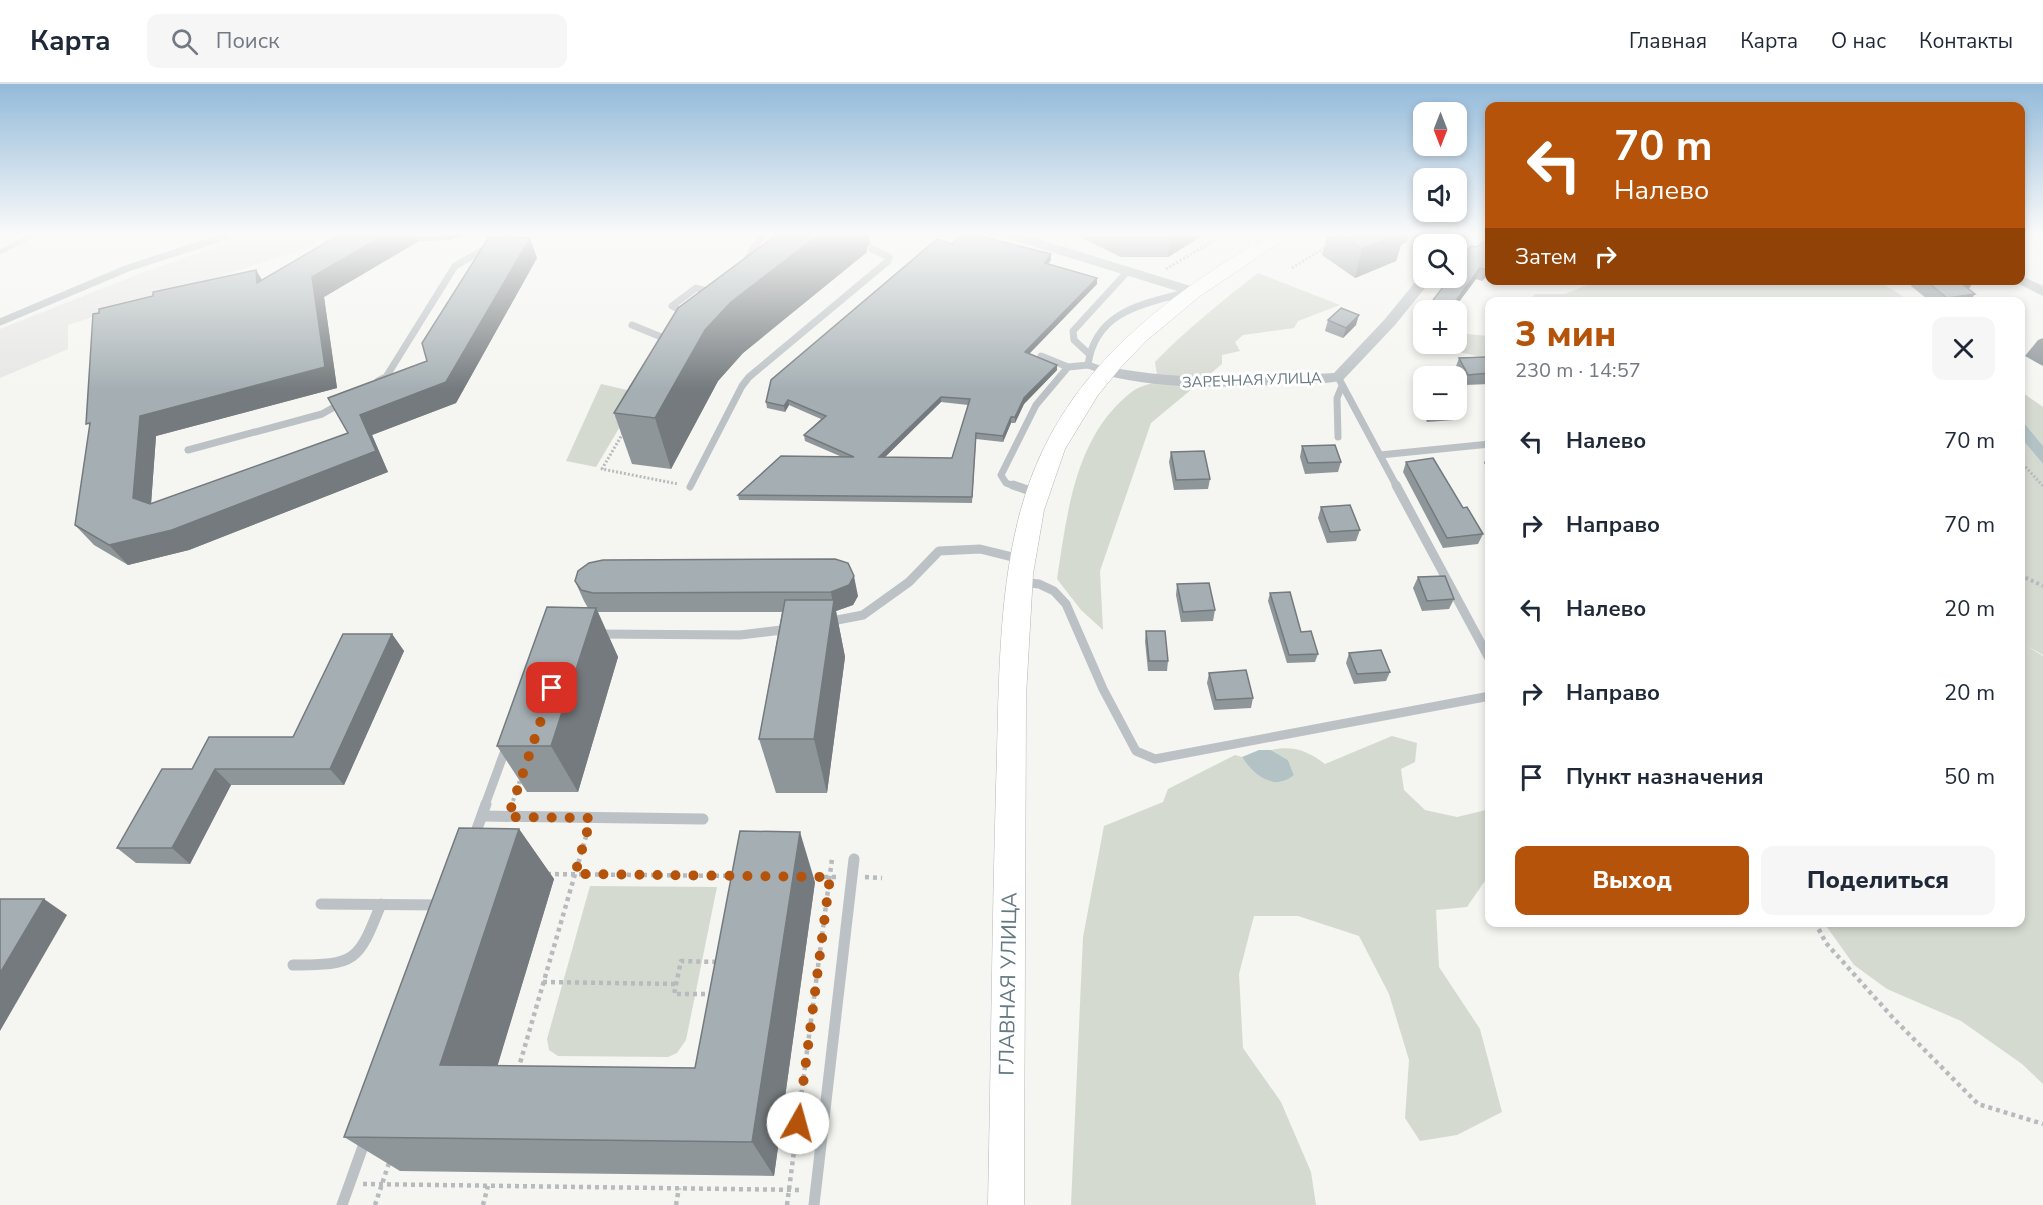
<!DOCTYPE html>
<html lang="ru">
<head>
<meta charset="utf-8">
<style>
	body { margin:0; font-family:"Nunito Sans",sans-serif; background:#f6f6f7; color:#1f2937; height:100vh; display:flex; flex-direction:column; font-size:22px; white-space:nowrap }
	* { box-sizing:border-box; margin:0 }
	p { font-size:20px; color:#747a83 }
	.icon { flex:none; width:33px; height:33px; fill:none; stroke:currentColor; stroke-width:2; stroke-linecap:round; stroke-linejoin:round }
	.map { position:relative; flex:1; overflow:hidden }
	.drawer { position:absolute; left:1485px; top:213px; width:540px; height:630px; display:flex; flex-direction:column; background:#fff; border-radius:12px; box-shadow:0 3px 9px #0003 }
	.drawer>* { flex:none }
	.hud { position:absolute; left:1485px; top:18px; width:540px; height:183px; border-radius:12px; box-shadow:0 3px 9px #0003; background:#b45309; color:#fff; overflow:hidden }
	.needle { width:39px; rotate:180deg }
	.tools { position:absolute; left:1413px; top:18px; display:grid; gap:12px }
	.tools a { display:grid; place-items:center; width:54px; height:54px; border-radius:12px; background:#fff; box-shadow:0 3px 9px #0003; font-size:30px }
	.pin { position:absolute; display:grid; place-items:center; width:51px; height:51px; color:#fff; margin:-26px; border-radius:12px; box-shadow:0 3px 9px #0006 }
	.me { position:absolute; width:66px; margin:-33px; rotate:7deg; stroke-linejoin:round; filter:drop-shadow(0 0 4px #0008) }
	.turn { display:flex; align-items:center; gap:21px; height:126px; padding:0 30px; font-size:27px }
	.turn .icon { width:78px; height:78px; stroke-width:2.5 }
	.turn b { display:block; font-size:42px; line-height:51px }
	.then { display:flex; align-items:center; height:57px; padding:0 30px; background:#0003; gap:12px; font-size:22px }
	.round { display:grid; place-items:center; flex:none; width:63px; height:63px; border-radius:12px; background:#f6f6f7 }
	.head { display:flex; align-items:center; justify-content:space-between; height:102px; padding:0 30px }
	h1 { font-size:36px; font-weight:800; line-height:45px; color:#b45309 }
	.action { display:flex; gap:12px; margin-top:auto; padding:12px 30px }
	.action a { flex:1; height:69px; border-radius:12px; background:#b45309; color:#fff; font-size:24px; font-weight:800; line-height:69px; text-align:center }
	.action a+a { background:#f6f6f7; color:#1f2937 }
	ul { padding:0; list-style:none }
	li { display:flex; align-items:center; gap:18px; height:84px; padding:0 30px }
	li div { flex:1 }
	li b { display:block; font-size:22px }
	li em { font-style:normal }
	header { display:flex; align-items:center; gap:36px; box-sizing:border-box; height:84px; padding:0 30px; background:#fff; border-bottom:2px solid #e0e1e3 }
	header strong { font-size:28px }
	nav { display:flex; gap:33px; margin-inline-start:auto; font-size:21px }
	.search { width:420px; height:54px; background:#f6f6f7; display:flex; align-items:center; gap:15px; box-sizing:border-box; padding:0 21px; border-radius:12px; color:#747a83; font-size:22px }
	.map>svg:first-child { display:block }
</style>
</head>
<body>
<header>
<strong>Карта</strong>
<div class="search"><svg class="icon" aria-label="search" viewBox="0 0 24 24"><circle cx="10" cy="10" r="6"/><path d="M15 15l6 6"/></svg>Поиск</div>
<nav><a>Главная</a><a>Карта</a><a>О нас</a><a>Контакты</a></nav>
</header>
<div class="map">
<svg width="2043" height="1121" viewBox="0 0 2043 1121">
	<rect width="100%" height="100%" fill="#f5f5f1"/>
	<path fill="#e6e6e5" d="M 256,149 L 309,149 L 317,161 L 68,241 L 68,265 L 0,294 L 0,245 L 144,188 Z"/>
	<g fill="#d5dad1">
		<path d="M 1258,189 L 1340,221 L 1298,237 L 1294,244 L 1243,251 L 1235,258 L 1240,267 L 1222,271 L 1222,280 L 1151,339 L 1100,487 L 1103,546 L 1081,526 L 1057,495 C 1067,430 1075,350 1133,307 C 1140,302 1150,300 1158,297 L 1155,278 C 1187,245 1222,217 1258,189 Z"/>
		<path d="M 1597,197 L 1879,197 L 1910,217 L 1528,217 L 1535,210 L 1565,210 Z"/>
		<path d="M 1457,249 L 1489,252 L 1489,275 L 1446,265 L 1438,260 L 1456,260 Z"/>
		<path d="M 601,300 L 640,309 L 596,383 L 566,377 Z"/>
		<path d="M 2020,307 L 2043,323 L 2043,362 L 2021,335 Z"/>
		<path d="M 2021,354 L 2043,380 L 2043,571 L 2027,562 L 2043,572 L 2043,1000 L 2022,980 L 1961,937 L 1887,905 L 1854,881 L 1824,839 L 2020,838 Z"/>
		<path d="M 1392,652 L 1417,659 L 1415,678 L 1401,685 L 1404,706 L 1425,726 L 1457,733 L 1486,726 L 1489,729 L 1489,791 L 1467,823 L 1436,826 L 1439,883 L 1480,945 L 1502,1028 L 1457,1051 L 1420,1057 L 1405,1034 L 1409,976 L 1389,910 L 1359,852 L 1298,832 L 1254,832 L 1239,890 L 1243,964 L 1281,1018 L 1311,1088 L 1316,1121 L 1071,1121 L 1083,853 L 1104,742 L 1163,718 L 1168,705 L 1235,671 L 1242,673 C 1253,691 1274,708 1294,691 L 1288,676 L 1271,666 C 1293,661 1308,667 1325,680 Z"/>
		<path d="M 590,802 L 717,803 L 686,956 L 677,969 L 668,973 L 558,972 L 549,966 L 547,955 Z"/>
	</g>
	<g fill="#b3c3c5">
		<path d="M 2021,335 L 2043,362 L 2043,380 L 2021,354 Z"/>
		<path d="M 1259,666 L 1271,666 L 1288,676 L 1294,691 C 1274,708 1253,691 1242,673 Z"/>
	</g>
	<g fill="none" stroke-linecap="round" stroke-linejoin="round">
		<path stroke="#b3c3c5" stroke-width="4.5" d="M 0,168 L 37,149"/>
		<g stroke="#b0b7ba" stroke-width="1">
			<path id="secondary" d="M 1272,149 L 1294,149 L 1200,212 L 1146,257 L 1121,283 L 1098,311 L 1065,365 L 1044,426 L 1033,490 L 1026,612 L 1024,1121 L 988,1121 C 991,982 992,842 996,703 C 1000,595 995,465 1043,366 C 1089,268 1181,203 1272,149 Z"/>
		</g>
		<g stroke="#b8bbbd" stroke-width="3" stroke-dasharray="2 2" stroke-linecap="butt">
			<path d="M 1292,184 L 1326,163"/>
			<path d="M 1166,185 L 1227,149"/>
			<path d="M 623,349 L 602,385 L 678,400"/>
			<path d="M 2020,377 L 2043,402"/>
		</g>
		<g stroke="#b8bbbd" stroke-width="4" stroke-dasharray="3 3" stroke-linecap="butt">
			<path d="M 2020,491 L 2043,502"/>
			<path d="M 513,717 L 521,693"/>
		</g>
		<g stroke="#b8bbbd" stroke-width="4.5" stroke-dasharray="4 4" stroke-linecap="butt">
			<path d="M 547,790 L 735,792"/>
			<path d="M 808,793 L 837,793"/>
			<path d="M 865,793 L 882,794"/>
			<path d="M 1815,838 L 1826,859 L 1894,935 L 1978,1020 L 2043,1040"/>
			<path d="M 543,898 L 676,900"/>
			<path d="M 713,910 L 674,910 L 681,877 L 718,878"/>
			<path d="M 518,986 L 587,749"/>
			<path d="M 363,1100 L 803,1106"/>
			<path d="M 375,1121 L 390,1076"/>
			<path d="M 483,1121 L 488,1102"/>
			<path d="M 676,1121 L 679,1104"/>
			<path d="M 787,1121 L 832,775"/>
		</g>
		<g stroke="#bbc1c4" stroke-width="7">
			<path d="M 744,180 L 764,149"/>
			<path d="M 687,230 L 672,222 L 696,204 L 714,209"/>
			<path d="M 0,238 L 128,184 L 236,149"/>
			<path d="M 632,241 L 671,257"/>
			<path d="M 1088,269 L 1074,256 L 1073,247 L 1127,188"/>
			<path d="M 1041,272 L 1068,283"/>
			<path d="M 1088,281 C 1095,227 1143,220 1188,208"/>
			<path d="M 1338,293 L 1397,403"/>
			<path d="M 378,297 L 386,293 L 455,182 L 513,149"/>
			<path d="M 1338,353 L 1337,314 L 1342,302"/>
			<path d="M 188,366 L 322,330 L 343,318"/>
			<path d="M 1380,371 L 1490,360"/>
			<path d="M 690,403 L 742,302 L 749,293 L 888,177 L 889,173 L 872,165"/>
			<path d="M 1017,403 L 1006,399 L 1001,391 L 1036,321 L 1068,283 L 1088,281 L 1105,287"/>
		</g>
		<g stroke="#bbc1c4" stroke-width="9">
			<path d="M 1013,401 L 1036,409"/>
			<path d="M 1396,401 L 1490,576"/>
			<path d="M 1021,498 L 1039,500 L 1054,507 L 1066,520 L 1103,605 L 1136,667 L 1155,675 L 1490,612"/>
			<path d="M 827,538 L 863,531 L 909,498 L 939,467 L 980,465 L 1021,475"/>
			<path d="M 597,550 L 740,551 L 790,545"/>
			<path d="M 485,721 L 507,661"/>
		</g>
		<g stroke="#bbc1c4" stroke-width="11">
			<path d="M 482,732 L 703,735"/>
			<path d="M 473,756 L 486,720"/>
			<path d="M 321,820 L 442,821"/>
			<path d="M 293,881 C 356,881 358,878 381,820"/>
			<path d="M 342,1121 L 366,1054"/>
			<path d="M 814,1121 L 854,775"/>
		</g>
		<g fill="#bbc1c4" fill-rule="evenodd">
			<path d="M 990,149 L 1019,149 L 1197,204 L 1199,207 L 1197,210 L 1187,210 Z"/>
			<path d="M 1458,149 L 1471,149 L 1460,163 L 1449,160 Z"/>
			<path d="M 1421,191 L 1433,194 L 1395,241 L 1343,296 C 1326,301 1306,299 1288,300 C 1225,304 1161,306 1100,290 L 1098,287 L 1105,282 C 1181,298 1257,293 1334,289 L 1385,235 Z"/>
			<path d="M 2020,191 L 2043,202 L 2043,212 L 2015,198 L 2020,196 Z"/>
		</g>
		<use href="#secondary" fill="#fff" fill-rule="evenodd"/>
	</g>
	<g fill="#8e969a" fill-rule="evenodd">
		<path d="M 342,149 L 471,149 L 448,156 L 419,157 L 324,213 L 337,304 L 156,352 L 151,420 L 348,349 L 427,277 L 530,154 L 537,174 L 456,319 L 372,351 L 388,388 L 189,466 L 128,481 L 94,461 L 75,441 L 153,212 L 256,186 L 262,196 Z"/>
		<path d="M 1071,149 L 1207,149 L 1168,173 L 1121,173 Z"/>
		<path d="M 1328,149 L 1409,149 L 1406,158 L 1401,161 L 1396,177 L 1355,194 L 1322,171 Z"/>
		<path d="M 1490,153 L 1490,188 L 1482,197 L 1476,195 L 1453,226 L 1430,226 L 1433,216 L 1456,194 L 1456,181 L 1458,177 Z"/>
		<path d="M 870,160 L 867,163 L 867,168 L 743,269 L 718,297 L 671,385 L 632,380 L 614,329 Z"/>
		<path d="M 952,160 L 1051,170 L 1051,176 L 1048,180 L 1097,200 L 1029,270 L 1057,286 L 1024,320 L 1015,339 L 1011,339 L 1003,358 L 976,355 L 972,419 L 739,416 L 738,411 L 842,373 L 805,357 L 804,351 L 821,335 L 789,321 L 785,328 L 767,324 L 766,318 ZM 941,318 L 968,321 L 952,374 L 885,373 Z"/>
		<path d="M 1915,196 L 1987,196 L 1972,200 L 1969,205 L 1969,218 L 1931,218 L 1911,202 Z"/>
		<path d="M 1328,236 L 1356,241 L 1343,254 L 1325,247 Z"/>
		<path d="M 2043,254 L 2043,282 L 2025,272 L 2038,256 Z"/>
		<path d="M 1459,274 L 1490,280 L 1490,300 L 1464,301 L 1455,285 Z"/>
		<path d="M 1420,308 L 1424,308 L 1424,326 L 1458,326 L 1454,336 L 1427,338 L 1417,318 Z"/>
		<path d="M 1302,362 L 1341,378 L 1338,388 L 1305,390 L 1300,373 Z"/>
		<path d="M 1171,368 L 1210,395 L 1208,405 L 1174,406 L 1169,378 Z"/>
		<path d="M 1490,368 L 1490,388 L 1484,379 L 1488,369 Z"/>
		<path d="M 1406,378 L 1463,424 L 1483,450 L 1478,460 L 1443,464 L 1403,388 Z"/>
		<path d="M 1321,423 L 1360,446 L 1356,457 L 1327,459 L 1318,434 Z"/>
		<path d="M 603,476 L 858,512 L 853,521 L 836,527 L 845,573 L 827,709 L 776,709 L 759,655 L 782,528 L 598,528 L 618,573 L 578,708 L 527,708 L 497,662 L 588,524 L 584,517 L 575,497 Z"/>
		<path d="M 1418,493 L 1454,515 L 1449,525 L 1422,527 L 1413,504 Z"/>
		<path d="M 1177,500 L 1215,526 L 1213,537 L 1181,538 L 1176,511 Z"/>
		<path d="M 1270,509 L 1318,570 L 1315,578 L 1287,579 L 1268,517 Z"/>
		<path d="M 1146,547 L 1168,577 L 1167,587 L 1148,587 L 1145,557 Z"/>
		<path d="M 392,550 L 404,567 L 344,701 L 231,701 L 190,780 L 136,779 L 117,764 L 192,685 L 293,653 Z"/>
		<path d="M 1349,569 L 1390,588 L 1386,597 L 1354,600 L 1346,579 Z"/>
		<path d="M 1209,589 L 1253,614 L 1251,624 L 1214,626 L 1207,599 Z"/>
		<path d="M 519,745 L 554,795 L 497,982 L 695,984 L 815,798 L 774,1092 L 400,1087 L 344,1053 Z"/>
	</g>
	<g fill="#747a7d">
		<path d="M 388,149 L 415,149 L 419,157 L 324,213 L 337,304 L 156,352 L 150,434 L 133,414 L 140,332 L 312,193 Z"/>
		<path d="M 445,149 L 471,149 L 448,156 Z"/>
		<path d="M 821,149 L 869,149 L 870,160 L 867,163 L 867,168 L 743,269 L 718,297 L 671,385 L 655,334 L 705,246 L 731,218 Z"/>
		<path d="M 1171,149 L 1207,149 L 1168,173 Z"/>
		<path d="M 1387,149 L 1409,149 L 1406,158 L 1401,161 L 1396,177 L 1355,194 L 1362,165 Z"/>
		<path d="M 530,154 L 537,174 L 456,319 L 372,351 L 388,388 L 189,466 L 128,481 L 109,461 L 376,367 L 360,331 L 446,298 Z"/>
		<path d="M 1051,170 L 1051,176 L 1044,185 L 1045,179 Z"/>
		<path d="M 1490,182 L 1490,188 L 1482,197 L 1486,186 Z"/>
		<path d="M 1480,184 L 1476,195 L 1453,226 L 1451,226 L 1452,222 Z"/>
		<path d="M 256,186 L 268,206 L 257,199 Z"/>
		<path d="M 1097,194 L 1097,200 L 1025,274 L 1025,268 Z"/>
		<path d="M 1964,196 L 1987,197 L 1972,200 L 1966,208 L 1954,210 Z"/>
		<path d="M 1975,210 L 1969,218 L 1945,218 L 1947,214 Z"/>
		<path d="M 1359,231 L 1356,241 L 1343,254 L 1346,244 Z"/>
		<path d="M 1057,281 L 1057,286 L 1024,320 L 1015,339 L 1015,333 L 1024,314 Z"/>
		<path d="M 941,313 L 941,318 L 879,379 L 879,373 Z"/>
		<path d="M 788,316 L 789,321 L 785,328 L 784,322 Z"/>
		<path d="M 1011,333 L 1011,339 L 1003,358 L 1003,352 Z"/>
		<path d="M 854,492 L 858,512 L 853,521 L 836,527 L 845,573 L 827,709 L 814,655 L 833,521 L 831,508 Z"/>
		<path d="M 596,524 L 618,573 L 578,708 L 551,662 Z"/>
		<path d="M 392,550 L 404,567 L 344,701 L 330,685 Z"/>
		<path d="M 215,685 L 231,701 L 190,780 L 172,764 Z"/>
		<path d="M 519,745 L 554,795 L 486,1020 L 440,981 Z"/>
		<path d="M 800,748 L 815,798 L 774,1092 L 752,1058 Z"/>
		<path d="M 44,815 L 67,831 L 0,947 L 0,889 Z"/>
	</g>
	<g fill="#a5afb3" stroke="#747a7d" stroke-width="1.5" fill-rule="evenodd">
		<path d="M 342,149 L 388,149 L 312,193 L 325,283 L 140,332 L 133,414 L 150,420 L 348,349 L 328,314 L 427,277 L 422,259 L 489,153 L 530,154 L 446,298 L 360,331 L 376,367 L 172,446 L 109,461 L 75,441 L 90,339 L 86,340 L 93,230 L 99,229 L 99,225 L 153,212 L 153,208 L 256,186 L 257,199 Z"/>
		<path d="M 779,149 L 821,149 L 731,218 L 705,246 L 655,334 L 614,329 L 678,224 Z"/>
		<path d="M 962,149 L 966,149 L 1051,170 L 1045,179 L 1097,194 L 1025,268 L 1057,281 L 1024,314 L 1015,333 L 1011,333 L 1003,352 L 976,349 L 972,413 L 738,411 L 781,372 L 854,373 L 804,351 L 826,332 L 788,316 L 784,322 L 766,318 L 771,296 L 937,155 L 952,160 ZM 941,313 L 970,315 L 952,374 L 879,373 Z"/>
		<path d="M 1339,149 L 1401,149 L 1362,165 Z"/>
		<path d="M 1490,153 L 1490,182 L 1486,186 L 1480,184 L 1452,222 L 1433,216 L 1450,194 L 1456,194 L 1456,184 L 1461,178 L 1458,177 L 1471,162 L 1476,163 Z"/>
		<path d="M 1925,196 L 1973,196 L 1974,197 L 1961,199 L 1975,210 L 1947,214 Z"/>
		<path d="M 1341,224 L 1359,231 L 1346,244 L 1328,236 Z"/>
		<path d="M 1486,273 L 1490,280 L 1490,289 L 1468,291 L 1459,274 Z"/>
		<path d="M 1456,322 L 1458,326 L 1431,328 L 1430,326 L 1456,326 Z"/>
		<path d="M 1335,361 L 1341,378 L 1308,379 L 1302,362 Z"/>
		<path d="M 1204,367 L 1210,395 L 1176,396 L 1171,368 Z"/>
		<path d="M 1433,374 L 1463,424 L 1467,423 L 1483,450 L 1447,454 L 1406,378 Z"/>
		<path d="M 1350,421 L 1360,446 L 1330,448 L 1321,423 Z"/>
		<path d="M 835,475 L 848,479 L 854,492 L 849,501 L 831,508 L 593,509 L 581,506 L 575,497 L 578,487 L 589,479 L 603,476 Z"/>
		<path d="M 1445,492 L 1454,515 L 1427,517 L 1418,493 Z"/>
		<path d="M 1209,499 L 1215,526 L 1183,528 L 1177,500 Z"/>
		<path d="M 1290,508 L 1301,548 L 1311,547 L 1318,570 L 1289,571 L 1270,509 Z"/>
		<path d="M 785,516 L 834,516 L 814,655 L 759,655 Z"/>
		<path d="M 547,523 L 596,524 L 551,662 L 497,662 Z"/>
		<path d="M 1146,547 L 1165,547 L 1168,577 L 1149,577 Z"/>
		<path d="M 343,550 L 392,550 L 330,685 L 215,685 L 172,764 L 117,764 L 162,685 L 192,685 L 209,653 L 293,653 Z"/>
		<path d="M 1381,566 L 1390,588 L 1357,590 L 1349,569 Z"/>
		<path d="M 1246,586 L 1253,614 L 1216,616 L 1209,589 Z"/>
		<path d="M 459,744 L 519,745 L 440,981 L 695,984 L 740,747 L 800,748 L 752,1058 L 344,1053 Z"/>
		<path d="M 0,815 L 44,815 L 0,889 Z"/>
	</g>
	<linearGradient id="sky" x2="0" y2="1"><stop stop-color="#93bada"/><stop offset="0.49" stop-color="#fafaf9"/><stop offset="1" stop-color="#fafaf9" stop-opacity="0"/></linearGradient>
	<rect width="2043" height="306" fill="url(#sky)"/>
	<g fill="none" stroke-linecap="round" stroke-linejoin="round">
		<path stroke="#b45309" stroke-width="10" stroke-dasharray="0 18" d="M 552,604 L 508,733 L 591,734 L 575,790 L 830,793 L 798,1039"/>
	</g>
	<g text-anchor="middle" stroke-width="6" stroke-linejoin="round" paint-order="stroke">
		<g font-size="15" fill="#657982" stroke="#fff">
			<text transform="translate(1252 296) rotate(-2)" y="5">ЗАРЕЧНАЯ УЛИЦА</text>
		</g>
		<g font-size="21" fill="#657982" stroke="#fff">
			<text transform="translate(1008 900) rotate(-89)" y="7">ГЛАВНАЯ УЛИЦА</text>
		</g>
	</g>
</svg>
<div class="tools">
<a><svg class="needle" viewBox="-14 -14 28 28"><path d="M0-13l5 13h-10z" fill="#e53935"/><path d="M0 13l5-13h-10z" fill="#747a83"/></svg></a>
<a><svg class="icon" aria-label="sound" viewBox="0 0 24 24"><path d="M4 9h4l5-4v14l-5-4H4zM17 9q2 3 0 6"/></svg></a>
<a><svg class="icon" aria-label="search" viewBox="0 0 24 24"><circle cx="10" cy="10" r="6"/><path d="M15 15l6 6"/></svg></a>
<a>+</a>
<a>−</a>
</div>
<div class="pin" style="left:552px;top:604px;background:#d93025"><svg class="icon" aria-label="arrive" viewBox="0 0 24 24"><path d="M6 21V4h12l-3 4 3 4H6"/></svg></div>
<svg class="me" style="left:798px;top:1039px" viewBox="-20 -20 40 40"><circle r="19" fill="#fff"/><path d="M0-13L10 11 0 6-10 11z" fill="#b45309"/></svg>
<div class="hud">
<div class="turn"><svg class="icon" aria-label="left" viewBox="0 0 24 24"><path d="M17 20v-9H6M10 6l-5 5 5 5"/></svg><div><b>70 m</b>Налево</div></div>
<div class="then">Затем<svg class="icon" aria-label="right" viewBox="0 0 24 24"><path d="M7 20v-9h11M14 6l5 5-5 5"/></svg></div>
</div>
<section class="drawer">
<div class="head"><div><h1>3 мин</h1><p>230 m · 14:57</p></div><a class="round"><svg class="icon" aria-label="close" viewBox="0 0 24 24"><path d="M6 6l12 12M18 6L6 18"/></svg></a></div>
<ul>
<li><svg class="icon" aria-label="left" viewBox="0 0 24 24"><path d="M17 20v-9H6M10 6l-5 5 5 5"/></svg><div><b>Налево</b></div><em>70 m</em></li>
<li><svg class="icon" aria-label="right" viewBox="0 0 24 24"><path d="M7 20v-9h11M14 6l5 5-5 5"/></svg><div><b>Направо</b></div><em>70 m</em></li>
<li><svg class="icon" aria-label="left" viewBox="0 0 24 24"><path d="M17 20v-9H6M10 6l-5 5 5 5"/></svg><div><b>Налево</b></div><em>20 m</em></li>
<li><svg class="icon" aria-label="right" viewBox="0 0 24 24"><path d="M7 20v-9h11M14 6l5 5-5 5"/></svg><div><b>Направо</b></div><em>20 m</em></li>
<li><svg class="icon" aria-label="arrive" viewBox="0 0 24 24"><path d="M6 21V4h12l-3 4 3 4H6"/></svg><div><b>Пункт назначения</b></div><em>50 m</em></li>
</ul>
<div class="action"><a>Выход</a><a>Поделиться</a></div>
</section>
</div>
</body>
</html>
